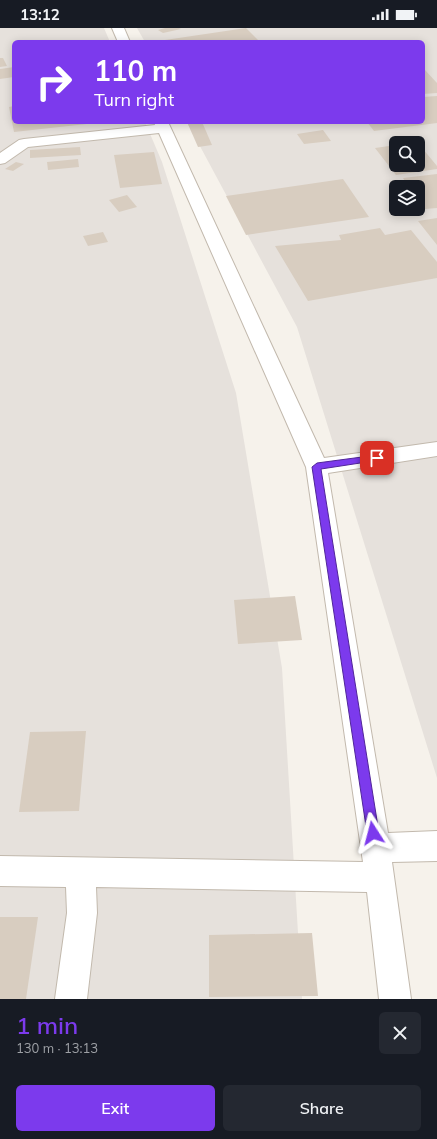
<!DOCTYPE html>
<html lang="en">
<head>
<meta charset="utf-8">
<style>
	body { margin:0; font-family:Mulish,sans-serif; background:#242831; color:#f1f3f6; height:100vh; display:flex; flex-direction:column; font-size:15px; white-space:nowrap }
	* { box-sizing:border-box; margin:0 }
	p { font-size:13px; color:#9ea1a6 }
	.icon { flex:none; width:22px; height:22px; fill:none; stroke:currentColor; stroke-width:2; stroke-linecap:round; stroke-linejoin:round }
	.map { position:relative; height:971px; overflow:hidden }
	.panel { display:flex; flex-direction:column; background:#171b24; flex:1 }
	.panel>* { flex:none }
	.guide { position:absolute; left:12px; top:12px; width:413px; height:84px; border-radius:6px; box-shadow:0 2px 10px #0003; background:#7c3aed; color:#fff; overflow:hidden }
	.buttons { position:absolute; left:389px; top:108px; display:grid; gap:8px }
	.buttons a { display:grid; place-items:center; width:36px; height:36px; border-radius:6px; background:#171b24; box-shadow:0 2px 10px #0003; font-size:20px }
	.pin { position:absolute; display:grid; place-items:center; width:34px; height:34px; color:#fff; margin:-17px; border-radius:8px; box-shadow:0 2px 6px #0006 }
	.me { position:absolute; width:44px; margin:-22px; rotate:351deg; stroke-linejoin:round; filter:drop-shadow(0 0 3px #0008) }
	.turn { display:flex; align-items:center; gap:14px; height:84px; padding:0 16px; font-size:18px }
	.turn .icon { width:52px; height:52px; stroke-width:2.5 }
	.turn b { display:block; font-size:28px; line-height:34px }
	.round { display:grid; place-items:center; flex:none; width:42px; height:42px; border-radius:6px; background:#242831 }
	.headline { display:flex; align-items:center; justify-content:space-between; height:68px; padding:0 16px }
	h1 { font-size:24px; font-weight:600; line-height:30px; color:#7c3aed }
	.button { display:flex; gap:8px; margin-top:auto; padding:8px 16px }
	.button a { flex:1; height:46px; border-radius:6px; background:#7c3aed; color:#fff; font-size:16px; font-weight:600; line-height:46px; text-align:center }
	.button a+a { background:#242831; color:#f1f3f6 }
	.status { display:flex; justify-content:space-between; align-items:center; height:28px; padding:0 20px; background:#171b24; direction:ltr }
	.status svg { height:11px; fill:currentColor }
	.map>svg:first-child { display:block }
</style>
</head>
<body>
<div class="status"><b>13:12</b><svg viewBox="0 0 49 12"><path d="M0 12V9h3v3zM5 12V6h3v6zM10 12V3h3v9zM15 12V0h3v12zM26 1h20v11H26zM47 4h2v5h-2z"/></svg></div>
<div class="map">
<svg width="437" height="971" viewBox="0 0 437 971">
	<rect width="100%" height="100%" fill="#f6f2eb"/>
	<g fill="#e6e1dc" fill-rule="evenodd">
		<path d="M 0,0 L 104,0 L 110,14 L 14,14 L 14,94 L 145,94 L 162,134 L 236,365 L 282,640 L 302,971 L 0,971 Z"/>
		<path d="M 137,0 L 437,0 L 437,750 L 297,299 L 187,94 L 423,94 L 423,14 L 145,14 ZM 396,115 L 418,115 L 418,137 L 396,137 ZM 396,159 L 418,159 L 418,181 L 396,181 Z"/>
	</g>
	<g fill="#d8cdc0">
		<path d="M 165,0 L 179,0 L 181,1 L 163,5 L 158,2 Z"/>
		<path d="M 246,0 L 258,12 L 245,14 L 167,14 L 165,12 Z"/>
		<path d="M 0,30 L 3,30 L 7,38 L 0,39 Z"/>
		<path d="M 14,39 L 14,49 L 0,51 L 0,41 Z"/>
		<path d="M 423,42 L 425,42 L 437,55 L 437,65 L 423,66 Z"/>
		<path d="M 437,68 L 437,95 L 374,103 L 367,94 L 423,94 L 423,69 Z"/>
		<path d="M 14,78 L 14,94 L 96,95 L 14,104 L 9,79 Z"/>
		<path d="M 187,94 L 202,94 L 212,117 L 198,119 Z"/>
		<path d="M 323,102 L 331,113 L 304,116 L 297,106 Z"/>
		<path d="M 418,115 L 437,138 L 437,141 L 396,147 L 375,120 L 396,117 L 396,137 L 418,137 Z"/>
		<path d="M 80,119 L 81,127 L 30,130 L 30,122 Z"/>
		<path d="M 154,124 L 162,156 L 120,160 L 114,127 Z"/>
		<path d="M 78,131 L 79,139 L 48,142 L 47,134 Z"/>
		<path d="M 16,134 L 24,136 L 13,143 L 5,141 Z"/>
		<path d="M 437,146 L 437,180 L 425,181 L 418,171 L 418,159 L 409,159 L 403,150 Z"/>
		<path d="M 343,151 L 369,189 L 246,207 L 226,168 Z"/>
		<path d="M 127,167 L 137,179 L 119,184 L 109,172 Z"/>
		<path d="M 437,190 L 437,217 L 418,193 Z"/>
		<path d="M 380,200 L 385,207 L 411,202 L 437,234 L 437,250 L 308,273 L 275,218 L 341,212 L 339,207 Z"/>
		<path d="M 103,204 L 108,214 L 88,218 L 83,208 Z"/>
		<path d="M 295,568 L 302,612 L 238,616 L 234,572 Z"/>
		<path d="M 86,703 L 79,783 L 19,784 L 30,704 Z"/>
		<path d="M 0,889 L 38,889 L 26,971 L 0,971 Z"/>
		<path d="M 312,905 L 318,968 L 209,969 L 209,907 Z"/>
	</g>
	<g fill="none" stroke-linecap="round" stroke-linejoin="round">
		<g stroke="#c2b9ad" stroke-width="2">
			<g id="minor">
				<path d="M 112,0 L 124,0 L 130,14 L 118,14 Z"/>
				<path d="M 154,94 L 168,94 L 324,430 L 437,414 L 437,428 L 328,445 L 388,805 L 437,803 L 437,833 L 392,834 L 411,971 L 379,971 L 367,864 L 96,859 L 97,885 L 87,971 L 55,971 L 67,885 L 66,859 L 0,858 L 0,828 L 363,834 L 306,439 L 159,105 L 28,119 L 5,135 L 0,136 L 0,125 L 19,112 L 24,111 L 155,97 Z"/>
			</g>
		</g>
		<use href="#minor" fill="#fff" fill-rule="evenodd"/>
	</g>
	<path fill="#7c3aed" stroke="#51269a" d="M 377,427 L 380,427 L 381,430 L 380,432 L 321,441 L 379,805 L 377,809 L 373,811 L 369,809 L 367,805 L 312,439 L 317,435 Z"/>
</svg>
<div class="buttons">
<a><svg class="icon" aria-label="search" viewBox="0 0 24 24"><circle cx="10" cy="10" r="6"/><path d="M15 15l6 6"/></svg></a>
<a><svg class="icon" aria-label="layers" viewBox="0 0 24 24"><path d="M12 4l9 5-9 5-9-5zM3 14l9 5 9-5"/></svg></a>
</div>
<div class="pin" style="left:377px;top:430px;background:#d93025"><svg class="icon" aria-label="arrive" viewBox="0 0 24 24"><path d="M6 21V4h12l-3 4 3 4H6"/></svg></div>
<svg class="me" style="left:373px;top:805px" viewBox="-20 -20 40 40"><path d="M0-17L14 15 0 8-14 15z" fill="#7c3aed" stroke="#fff" stroke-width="4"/></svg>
<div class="guide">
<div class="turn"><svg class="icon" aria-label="right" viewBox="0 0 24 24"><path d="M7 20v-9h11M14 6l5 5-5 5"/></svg><div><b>110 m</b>Turn right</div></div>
</div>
</div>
<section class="panel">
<div class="headline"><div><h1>1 min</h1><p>130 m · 13:13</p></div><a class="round"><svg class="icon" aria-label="close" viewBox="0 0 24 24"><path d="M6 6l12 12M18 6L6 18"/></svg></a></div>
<div class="button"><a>Exit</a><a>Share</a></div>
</section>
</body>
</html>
